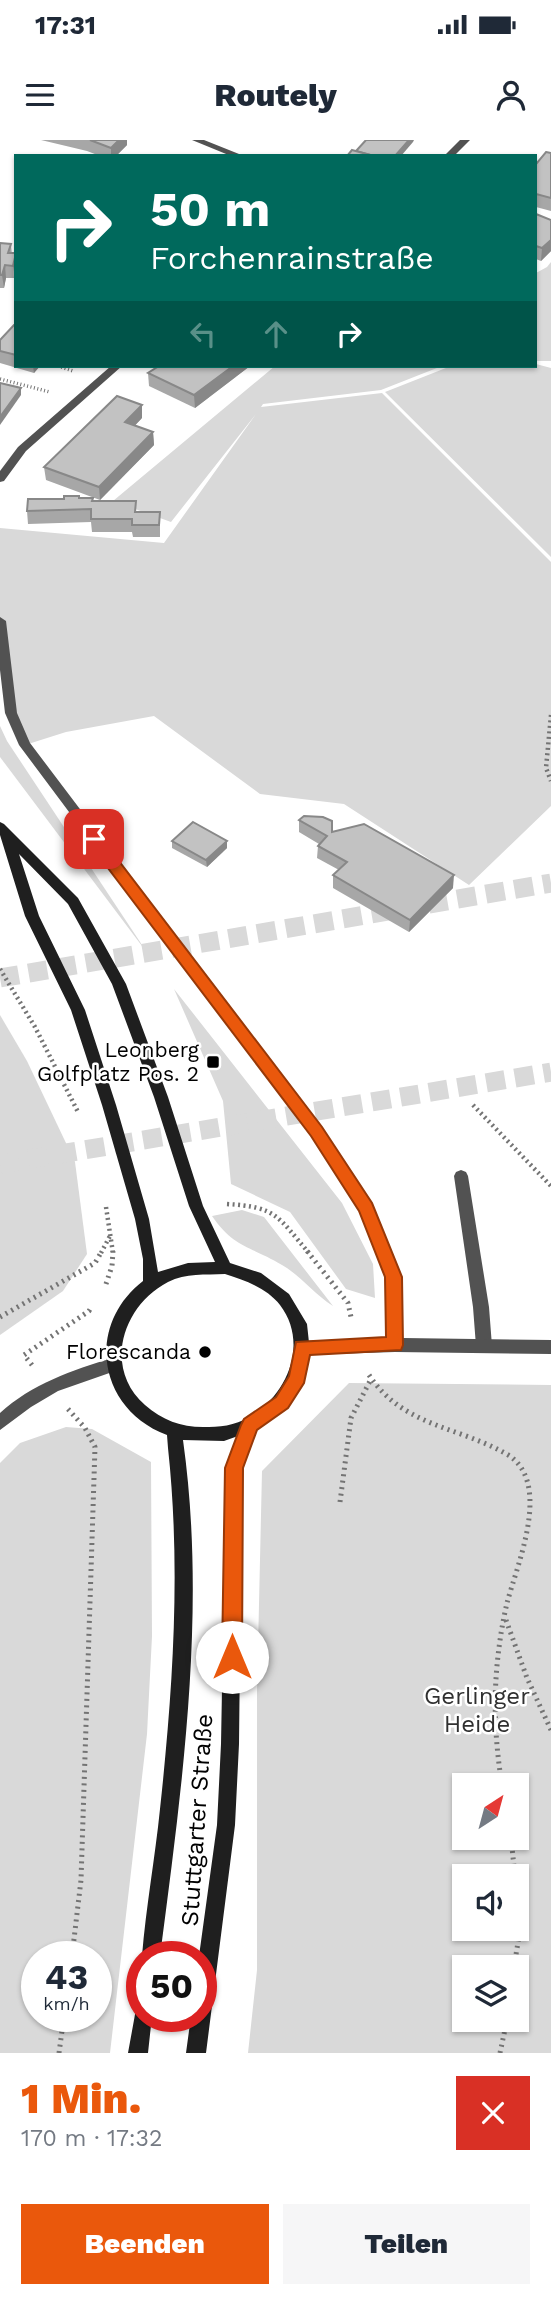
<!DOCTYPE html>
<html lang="de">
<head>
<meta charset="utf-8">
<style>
	body { margin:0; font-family:"Work Sans",sans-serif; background:#f6f6f7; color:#1f2937; height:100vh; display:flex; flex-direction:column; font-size:26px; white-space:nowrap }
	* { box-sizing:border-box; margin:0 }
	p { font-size:23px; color:#747a83 }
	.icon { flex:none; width:38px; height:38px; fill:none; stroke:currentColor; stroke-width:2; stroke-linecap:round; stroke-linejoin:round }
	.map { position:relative; height:1913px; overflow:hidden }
	.drawer { display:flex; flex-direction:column; background:#fff; flex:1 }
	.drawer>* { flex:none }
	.guide { position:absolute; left:14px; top:14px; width:523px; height:214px; border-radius:0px; box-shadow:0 2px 5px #0004; background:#00695c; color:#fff; overflow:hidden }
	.needle { width:46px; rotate:36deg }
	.fabs { position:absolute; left:452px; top:1633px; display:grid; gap:14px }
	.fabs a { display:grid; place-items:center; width:77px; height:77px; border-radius:0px; background:#fff; box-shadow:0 2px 5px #0004; font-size:35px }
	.speed { position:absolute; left:21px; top:1801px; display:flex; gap:14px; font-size:35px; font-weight:700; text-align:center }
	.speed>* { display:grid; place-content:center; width:91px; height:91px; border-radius:50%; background:#fff; box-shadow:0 2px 5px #0004; line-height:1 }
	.speed small { font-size:18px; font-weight:400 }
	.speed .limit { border:10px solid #d22; background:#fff; color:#111 }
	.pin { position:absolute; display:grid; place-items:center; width:60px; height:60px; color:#fff; margin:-30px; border-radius:14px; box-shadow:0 4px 10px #0006 }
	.me { position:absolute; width:77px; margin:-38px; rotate:0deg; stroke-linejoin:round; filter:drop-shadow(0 0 5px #0008) }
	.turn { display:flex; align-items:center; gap:24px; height:147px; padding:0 21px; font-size:32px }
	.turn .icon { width:91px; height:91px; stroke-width:2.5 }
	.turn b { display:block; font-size:49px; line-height:60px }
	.lanes { display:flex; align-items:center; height:66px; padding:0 21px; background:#0003; justify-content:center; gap:35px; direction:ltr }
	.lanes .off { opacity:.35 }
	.round { display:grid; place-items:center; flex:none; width:74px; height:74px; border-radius:0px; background:#f6f6f7 }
	.headline { display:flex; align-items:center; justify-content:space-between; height:119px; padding:0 21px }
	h1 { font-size:42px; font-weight:800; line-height:52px; color:#ea580c }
	.button { display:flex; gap:14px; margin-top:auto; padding:14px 21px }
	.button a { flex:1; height:80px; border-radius:0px; background:#ea580c; color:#fff; font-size:28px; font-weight:800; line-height:80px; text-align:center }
	.button a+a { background:#f6f6f7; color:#1f2937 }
	.status { display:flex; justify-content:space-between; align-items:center; height:49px; padding:0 35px; background:#fff; direction:ltr }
	.status svg { height:19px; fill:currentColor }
	header { display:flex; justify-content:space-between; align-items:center; height:91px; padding:0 21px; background:#fff; font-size:32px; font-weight:800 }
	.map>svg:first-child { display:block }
</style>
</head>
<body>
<div class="status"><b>17:31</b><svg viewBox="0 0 49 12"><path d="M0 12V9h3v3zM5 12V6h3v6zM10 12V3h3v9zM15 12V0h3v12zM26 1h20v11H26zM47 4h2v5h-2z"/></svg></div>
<header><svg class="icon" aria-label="menu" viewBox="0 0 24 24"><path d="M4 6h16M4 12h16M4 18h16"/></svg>Routely<svg class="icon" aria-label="person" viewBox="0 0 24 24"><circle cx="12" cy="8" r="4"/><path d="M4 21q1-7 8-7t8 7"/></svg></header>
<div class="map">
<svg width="551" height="1913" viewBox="0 0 551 1913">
	<rect width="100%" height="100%" fill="#fff"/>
	<g fill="#d9d9d9" fill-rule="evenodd">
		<path d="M 551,122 L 551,221 L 536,221 L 536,133 L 547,127 Z"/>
		<path d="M 536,224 L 551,228 L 551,417 L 385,252 L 451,226 L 536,226 Z"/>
		<path d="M 275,226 L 442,226 L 381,250 L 263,264 L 261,267 L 382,253 L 551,422 L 551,666 L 469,745 L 344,664 L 260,654 L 154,576 L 66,592 L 25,605 L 5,527 L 0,481 L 0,388 L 164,403 L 256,274 L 171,382 L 113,361 Z"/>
		<path d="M 0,586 L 7,601 L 148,814 L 0,617 Z"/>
		<path d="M 174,849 L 342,1063 L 373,1124 L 375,1158 L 346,1149 L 290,1072 L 231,1044 L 223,961 Z"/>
		<path d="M 0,875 L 27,921 L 75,1022 L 87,1114 L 63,1151 L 0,1195 Z"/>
		<path d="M 242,1070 L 264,1077 L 333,1166 C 314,1154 301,1136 282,1125 C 251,1106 235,1109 212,1076 Z"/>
		<path d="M 349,1243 L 551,1245 L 551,1913 L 248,1913 L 257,1830 L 257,1553 L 262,1331 ZM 464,1645 L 516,1645 L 516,1698 L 464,1698 ZM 516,1736 L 516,1788 L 464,1788 L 464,1736 ZM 464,1827 L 516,1827 L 516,1880 L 464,1880 Z"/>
		<path d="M 66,1287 L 92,1289 L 151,1322 L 152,1496 L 147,1594 L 110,1913 L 0,1913 L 0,1323 L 20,1303 ZM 96,1816 L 96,1876 L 37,1876 L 37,1816 Z"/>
	</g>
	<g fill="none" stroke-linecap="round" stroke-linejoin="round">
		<g stroke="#d9d9d9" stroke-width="19" stroke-dasharray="19 10" stroke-linecap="butt">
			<path d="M 0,838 L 551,743"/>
			<path d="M 0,1024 L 551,932"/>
		</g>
		<g stroke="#747474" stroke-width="3.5" stroke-dasharray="1 2.5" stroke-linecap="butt">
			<path d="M 58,226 L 73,231"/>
			<path d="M 0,239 L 50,252"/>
		</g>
		<g stroke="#747474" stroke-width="4.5" stroke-dasharray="2 3.5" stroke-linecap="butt">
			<path d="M 551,575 L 546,628 L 551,641"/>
			<path d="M 0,829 L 35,887 L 78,972"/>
			<path d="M 473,965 L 551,1046"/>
			<path d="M 227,1064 C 277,1067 277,1076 309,1113"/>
			<path d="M 106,1067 L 113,1113"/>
			<path d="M 101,1113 L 111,1094"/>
		</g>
		<g stroke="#747474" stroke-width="5" stroke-dasharray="2 4.5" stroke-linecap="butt">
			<path d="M 307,1111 L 348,1163 L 351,1177"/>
			<path d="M 106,1144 L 112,1126 L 113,1111"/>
			<path d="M 0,1177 L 95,1123 L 102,1111"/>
			<path d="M 32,1225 L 24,1215 L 89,1171 L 92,1166"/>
			<path d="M 369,1235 C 404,1288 460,1286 510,1316 C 551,1346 518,1422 507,1463 C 503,1480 500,1498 498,1516 C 493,1559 495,1602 502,1645"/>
			<path d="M 68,1269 L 85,1288 L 95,1307 L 81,1740 L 72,1816"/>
			<path d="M 340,1362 L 351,1278 L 371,1239"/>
			<path d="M 506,1480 L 527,1538 L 551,1590"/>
			<path d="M 511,1698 L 515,1736"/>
			<path d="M 514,1827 L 520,1790 L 516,1753"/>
			<path d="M 59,1913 L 64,1876"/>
			<path d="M 500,1913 L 507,1880"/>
		</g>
		<path fill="#525252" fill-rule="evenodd" d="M 461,1030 L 466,1032 L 468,1036 L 489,1167 L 492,1206 L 489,1211 L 484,1213 L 479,1211 L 476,1206 L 473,1167 L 454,1036 L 456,1032 Z"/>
		<g fill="#525252" fill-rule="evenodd">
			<path d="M 192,0 L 204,0 L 244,16 L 231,16 Z"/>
			<path d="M 460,0 L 470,0 L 454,16 L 444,16 Z"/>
			<path d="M 111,226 L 122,226 L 26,311 L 4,341 L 0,342 L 0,331 L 18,307 Z"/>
			<path d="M 0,477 L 6,481 L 17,573 L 30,603 L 321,988 L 371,1064 L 401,1137 L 403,1198 L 551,1200 L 551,1214 L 395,1212 L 302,1215 L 297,1213 L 294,1208 L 297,1203 L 302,1201 L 387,1198 L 387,1137 L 360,1071 L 311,996 L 19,605 L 5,573 L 0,530 Z"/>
			<path d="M 113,1218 L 118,1220 L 121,1225 L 118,1230 L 58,1251 L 31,1267 L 0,1290 L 0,1273 C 32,1244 72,1230 113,1218 Z"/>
		</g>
		<g fill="#1f1f1f" fill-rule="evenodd">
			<path d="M 0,682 L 4,684 L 78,758 L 126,844 L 168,957 L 203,1066 L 230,1123 L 261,1133 L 289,1154 L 307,1184 L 310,1212 L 300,1245 L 284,1269 L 256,1289 L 242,1328 L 239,1604 L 235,1685 L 206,1913 L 186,1913 L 191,1876 L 201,1876 L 201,1816 L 199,1816 L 217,1685 L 221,1604 L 226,1328 L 238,1296 L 224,1301 L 183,1300 C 207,1470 182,1647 160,1816 L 142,1816 C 146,1767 155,1718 160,1669 C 173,1549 181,1428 168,1308 L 167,1295 C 98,1269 85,1186 143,1141 L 143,1119 L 135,1079 L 102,965 L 71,870 L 25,776 L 0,695 ZM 19,714 L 68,764 L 112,844 L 154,957 L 189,1066 L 215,1122 L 188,1123 L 158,1132 L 149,1079 L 116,965 L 85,870 L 39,776 ZM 225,1134 C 244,1140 267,1148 280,1165 C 309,1203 288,1255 249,1277 C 235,1286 219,1287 203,1287 C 181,1287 162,1280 145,1265 C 103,1228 122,1166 168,1142 C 186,1133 205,1135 225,1134 Z"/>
			<path d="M 142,1867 L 142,1876 L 152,1876 L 148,1913 L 128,1913 L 136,1869 Z"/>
		</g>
	</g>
	<g fill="#a7a7a7">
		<path d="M 41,0 L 127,0 L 127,5 L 116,16 L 100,16 L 87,11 Z"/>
		<path d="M 551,13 L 551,71 L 536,67 L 536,24 Z"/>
		<path d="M 536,74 L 551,80 L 551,111 L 541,121 L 536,119 Z"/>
		<path d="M 0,103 L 11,104 L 14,138 L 6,138 L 4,148 L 0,148 Z"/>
		<path d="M 16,185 L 16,226 L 40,226 L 34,233 L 0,223 L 0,200 Z"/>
		<path d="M 159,226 L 250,226 L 195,268 L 149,246 L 148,233 Z"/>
		<path d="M 142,278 L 135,285 L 153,292 L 154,305 L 100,360 L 46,340 L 44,327 Z"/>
		<path d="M 79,358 L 136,372 L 160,372 L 160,397 L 133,397 L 132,392 L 92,392 L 91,382 L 28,384 L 27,371 Z"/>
		<path d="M 299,680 L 332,692 L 453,748 L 409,792 L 333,748 L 333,735 L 339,730 L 317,718 L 318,706 L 319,704 L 299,692 Z"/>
		<path d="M 172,701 L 227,701 L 227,708 L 207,727 L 172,708 Z"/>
	</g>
	<g fill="#888">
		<path d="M 119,0 L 127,0 L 127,5 L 116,16 L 111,16 L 111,8 Z"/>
		<path d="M 409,0 L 414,0 L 413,2 L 401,16 L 395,16 Z"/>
		<path d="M 551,100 L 551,111 L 541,121 L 542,108 Z"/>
		<path d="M 16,114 L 16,132 L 14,138 L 13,126 Z"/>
		<path d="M 5,125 L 6,138 L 4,148 L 2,135 Z"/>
		<path d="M 33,226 L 40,226 L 34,233 Z"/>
		<path d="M 233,226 L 250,226 L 195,268 L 194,255 Z"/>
		<path d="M 21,248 L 21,255 L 0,285 L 0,277 Z"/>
		<path d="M 142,265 L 142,278 L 126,295 L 125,282 Z"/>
		<path d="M 153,292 L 154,305 L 100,360 L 99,347 Z"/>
		<path d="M 227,701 L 227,708 L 207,727 L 206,720 Z"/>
		<path d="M 454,735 L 453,748 L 409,792 L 410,780 Z"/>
	</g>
	<g fill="#c2c2c2" stroke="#888" stroke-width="2">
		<path d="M 90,0 L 119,0 L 111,8 Z"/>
		<path d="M 366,0 L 409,0 L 395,16 L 374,16 L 356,11 Z"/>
		<path d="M 352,10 L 374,16 L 347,16 Z"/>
		<path d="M 546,12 L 551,13 L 551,58 L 536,54 L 536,24 Z"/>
		<path d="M 536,74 L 551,80 L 551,100 L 542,108 L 536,106 Z"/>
		<path d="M 0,103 L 11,104 L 8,113 L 16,113 L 13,126 L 5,125 L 2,135 L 0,135 Z"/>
		<path d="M 14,185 L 16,185 L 16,215 L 0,211 L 0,200 Z"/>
		<path d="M 159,226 L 233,226 L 194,255 L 148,233 Z"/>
		<path d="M 0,243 L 21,248 L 0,277 Z"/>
		<path d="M 117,256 L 142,265 L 125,282 L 153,292 L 99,347 L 44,327 Z"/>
		<path d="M 64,356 L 79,356 L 79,358 L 93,358 L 92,361 L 136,361 L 135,372 L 160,372 L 159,385 L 132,385 L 132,379 L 91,379 L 91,369 L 27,371 L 28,359 L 64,359 Z"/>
		<path d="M 304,676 L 323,677 L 332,681 L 332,692 L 364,684 L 454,735 L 410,780 L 333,735 L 347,722 L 318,706 L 327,696 L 299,680 Z"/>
		<path d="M 193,682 L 227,701 L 206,720 L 172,701 Z"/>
	</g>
	<path fill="#ea580c" stroke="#983908" stroke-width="2" d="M 94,694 L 99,695 L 322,987 L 372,1063 L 402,1137 L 403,1205 L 401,1210 L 310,1215 L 304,1243 L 288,1268 L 257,1290 L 243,1328 L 242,1517 L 239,1524 L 232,1526 L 225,1524 L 222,1517 L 225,1328 L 241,1285 L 244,1279 L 276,1257 L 289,1236 L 296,1202 L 386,1197 L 385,1137 L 359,1071 L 311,996 L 89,703 L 87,699 L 89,695 Z"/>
	<g fill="#000" stroke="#fff" stroke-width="2.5">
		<rect x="206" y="915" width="14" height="14" rx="3.5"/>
		<circle cx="205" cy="1212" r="7"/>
	</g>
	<g text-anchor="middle" stroke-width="5" stroke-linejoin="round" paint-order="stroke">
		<g font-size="21" fill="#000" stroke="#fff" text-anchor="end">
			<text x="199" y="917">Leonberg<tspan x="199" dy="24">Golfplatz Pos. 2</tspan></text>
			<text x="191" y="1219">Florescanda</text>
		</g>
		<g font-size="24" fill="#303030" stroke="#fff">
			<text x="477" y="1564">Gerlinger<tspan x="477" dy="28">Heide</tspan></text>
		</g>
		<g font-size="24" fill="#000" stroke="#fff">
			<text transform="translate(197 1680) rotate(-86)" y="8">Stuttgarter Straße</text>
		</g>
	</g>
</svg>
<div class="fabs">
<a><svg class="needle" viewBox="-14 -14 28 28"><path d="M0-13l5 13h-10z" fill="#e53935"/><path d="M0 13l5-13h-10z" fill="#747a83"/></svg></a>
<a><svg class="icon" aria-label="sound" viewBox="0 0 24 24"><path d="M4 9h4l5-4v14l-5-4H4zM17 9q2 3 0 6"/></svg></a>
<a><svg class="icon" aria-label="layers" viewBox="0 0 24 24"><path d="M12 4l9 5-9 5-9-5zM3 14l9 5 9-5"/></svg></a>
</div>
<div class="speed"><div>43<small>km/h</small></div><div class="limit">50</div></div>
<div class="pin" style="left:94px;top:699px;background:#d93025"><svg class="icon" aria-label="arrive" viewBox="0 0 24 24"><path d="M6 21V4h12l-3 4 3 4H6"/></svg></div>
<svg class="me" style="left:232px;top:1517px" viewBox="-20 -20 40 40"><circle r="19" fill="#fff"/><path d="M0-13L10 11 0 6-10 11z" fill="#ea580c"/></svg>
<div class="guide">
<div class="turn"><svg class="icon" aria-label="right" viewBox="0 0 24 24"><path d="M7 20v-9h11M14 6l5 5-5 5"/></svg><div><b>50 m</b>Forchenrainstraße</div></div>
<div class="lanes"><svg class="icon off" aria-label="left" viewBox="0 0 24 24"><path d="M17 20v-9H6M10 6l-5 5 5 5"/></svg><svg class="icon off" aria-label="ahead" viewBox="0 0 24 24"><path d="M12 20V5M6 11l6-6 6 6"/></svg><svg class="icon" aria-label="right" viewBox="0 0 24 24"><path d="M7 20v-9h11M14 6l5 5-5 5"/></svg></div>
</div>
</div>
<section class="drawer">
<div class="headline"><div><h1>1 Min.</h1><p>170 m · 17:32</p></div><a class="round" style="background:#d93025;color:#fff"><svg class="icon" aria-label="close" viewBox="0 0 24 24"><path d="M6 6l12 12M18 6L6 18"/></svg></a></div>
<div class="button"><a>Beenden</a><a>Teilen</a></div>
</section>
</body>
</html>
